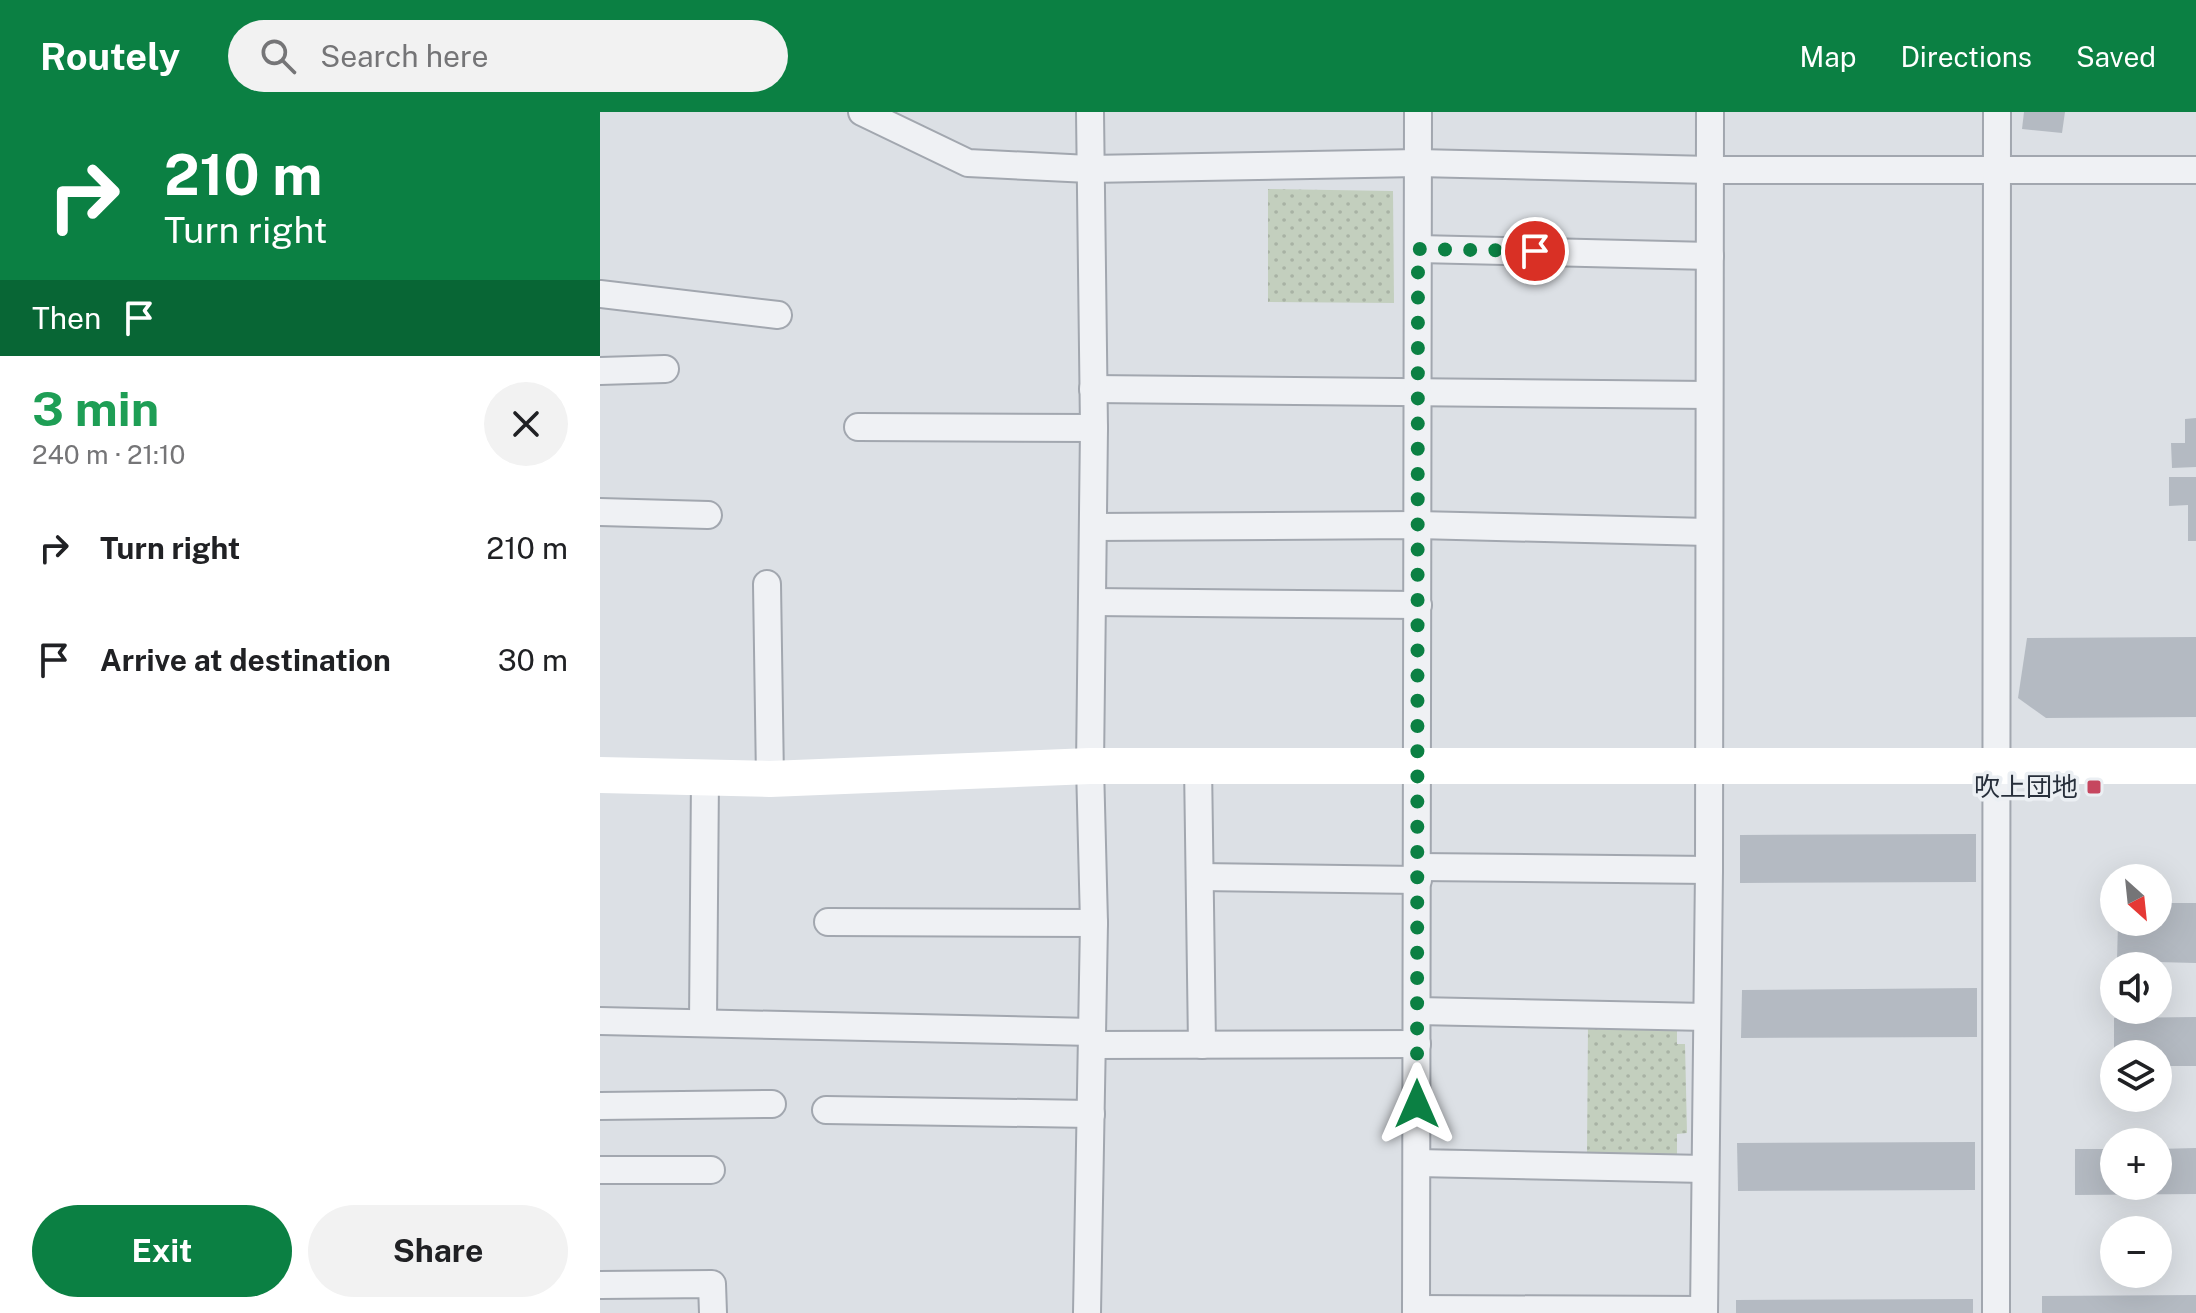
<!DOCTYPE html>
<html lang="en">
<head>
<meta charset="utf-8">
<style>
	body { margin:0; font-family:"Public Sans","Noto Sans JP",sans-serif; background:#f2f2f2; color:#202124; height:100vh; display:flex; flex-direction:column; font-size:30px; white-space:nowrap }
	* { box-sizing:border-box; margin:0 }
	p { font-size:26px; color:#757577 }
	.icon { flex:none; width:44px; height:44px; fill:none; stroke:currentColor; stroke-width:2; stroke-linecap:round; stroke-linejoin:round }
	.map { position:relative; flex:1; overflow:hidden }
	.details { display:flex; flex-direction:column; background:#fff; width:600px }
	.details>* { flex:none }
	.guide { background:#0b8043; color:#fff; overflow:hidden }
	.needle { width:52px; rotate:153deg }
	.buttons { position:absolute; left:1500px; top:752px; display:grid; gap:16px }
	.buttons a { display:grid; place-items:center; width:72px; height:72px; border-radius:50%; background:#fff; box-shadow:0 8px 32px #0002; font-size:40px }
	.pin { position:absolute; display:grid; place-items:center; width:68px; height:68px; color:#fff; margin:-34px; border:4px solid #fff; border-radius:50%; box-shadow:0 2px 8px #0007 }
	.me { position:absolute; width:88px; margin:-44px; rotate:0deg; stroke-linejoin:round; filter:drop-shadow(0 0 6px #0008) }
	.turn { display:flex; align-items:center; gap:28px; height:168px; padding:0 32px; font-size:36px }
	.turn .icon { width:104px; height:104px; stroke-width:2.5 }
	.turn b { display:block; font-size:56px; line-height:68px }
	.then { display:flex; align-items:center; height:76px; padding:0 32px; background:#0003; gap:16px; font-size:30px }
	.round { display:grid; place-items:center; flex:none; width:84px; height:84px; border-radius:42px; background:#f2f2f2 }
	.headline { display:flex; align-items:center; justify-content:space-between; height:136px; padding:0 32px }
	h1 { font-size:48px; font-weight:700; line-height:60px; color:#1e9e55 }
	.primary-button { display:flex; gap:16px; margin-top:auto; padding:16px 32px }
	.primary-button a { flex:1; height:92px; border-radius:48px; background:#0b8043; color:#fff; font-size:32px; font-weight:700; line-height:92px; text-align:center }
	.primary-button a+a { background:#f2f2f2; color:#202124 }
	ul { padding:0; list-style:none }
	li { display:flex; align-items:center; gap:24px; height:112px; padding:0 32px }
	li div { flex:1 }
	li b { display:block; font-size:30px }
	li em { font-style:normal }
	header { display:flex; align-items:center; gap:48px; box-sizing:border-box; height:112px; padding:0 40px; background:#0b8043; color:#fff }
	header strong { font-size:38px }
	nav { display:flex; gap:44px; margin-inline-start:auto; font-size:28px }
	.search { width:560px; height:72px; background:#f2f2f2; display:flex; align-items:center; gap:20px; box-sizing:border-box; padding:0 28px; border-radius:44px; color:#757577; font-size:30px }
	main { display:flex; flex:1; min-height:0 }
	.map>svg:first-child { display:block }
</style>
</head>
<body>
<header>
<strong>Routely</strong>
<div class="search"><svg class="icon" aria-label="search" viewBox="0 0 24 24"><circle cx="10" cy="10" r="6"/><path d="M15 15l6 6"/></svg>Search here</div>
<nav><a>Map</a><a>Directions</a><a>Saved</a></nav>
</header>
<main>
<section class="details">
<div class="guide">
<div class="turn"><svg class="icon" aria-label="right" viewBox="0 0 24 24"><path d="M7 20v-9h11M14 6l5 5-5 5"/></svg><div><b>210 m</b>Turn right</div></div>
<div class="then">Then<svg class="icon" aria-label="arrive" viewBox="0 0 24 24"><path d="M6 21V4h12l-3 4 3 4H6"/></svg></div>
</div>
<div class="headline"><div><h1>3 min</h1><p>240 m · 21:10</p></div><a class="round"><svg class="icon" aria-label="close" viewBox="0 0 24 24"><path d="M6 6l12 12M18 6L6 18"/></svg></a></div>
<ul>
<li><svg class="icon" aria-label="right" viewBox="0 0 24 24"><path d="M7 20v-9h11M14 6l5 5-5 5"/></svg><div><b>Turn right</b></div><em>210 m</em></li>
<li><svg class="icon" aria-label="arrive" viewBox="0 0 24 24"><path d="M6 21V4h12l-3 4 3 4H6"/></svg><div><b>Arrive at destination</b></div><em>30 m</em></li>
</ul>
<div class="primary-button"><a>Exit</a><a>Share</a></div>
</section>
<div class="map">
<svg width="1596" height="1201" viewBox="0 0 1596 1201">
	<defs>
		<pattern id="park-dots" width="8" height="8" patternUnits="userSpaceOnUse" patternTransform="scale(2)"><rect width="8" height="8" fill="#c3cfbe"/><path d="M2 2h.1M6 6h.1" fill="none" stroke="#a8b2a4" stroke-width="1.8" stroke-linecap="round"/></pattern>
	</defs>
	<rect width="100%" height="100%" fill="#dce0e5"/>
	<g fill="url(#park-dots)">
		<path d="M 668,77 L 793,79 L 794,191 L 668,190 Z"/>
		<path d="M 988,913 L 1077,915 L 1077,932 L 1085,932 L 1087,1021 L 1077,1022 L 1077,1042 L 987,1041 Z"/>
	</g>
	<g fill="#b4bac2">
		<path d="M 1424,0 L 1465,0 L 1462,21 L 1422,17 Z"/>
		<path d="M 1596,306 L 1596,355 L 1572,356 L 1571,331 L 1585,331 L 1585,307 Z"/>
		<path d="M 1569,365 L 1596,365 L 1596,429 L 1588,429 L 1588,393 L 1569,394 Z"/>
		<path d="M 1596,525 L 1596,605 L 1446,606 L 1418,586 L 1427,526 Z"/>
		<path d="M 1376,722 L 1376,770 L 1140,771 L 1140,723 Z"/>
		<path d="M 1558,791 L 1596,791 L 1596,851 L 1517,849 L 1518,810 L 1558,810 Z"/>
		<path d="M 1377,876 L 1377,925 L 1141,926 L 1142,878 Z"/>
		<path d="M 1596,905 L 1596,954 L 1558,954 L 1558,942 L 1514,942 L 1514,906 Z"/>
		<path d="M 1375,1030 L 1375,1078 L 1138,1079 L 1137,1031 Z"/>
		<path d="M 1596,1036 L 1596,1082 L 1475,1083 L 1475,1037 L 1514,1037 L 1514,1074 L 1558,1074 L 1558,1037 Z"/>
		<path d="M 1596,1183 L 1596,1201 L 1442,1201 L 1442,1184 Z"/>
		<path d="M 1373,1187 L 1373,1201 L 1136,1201 L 1136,1188 Z"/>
	</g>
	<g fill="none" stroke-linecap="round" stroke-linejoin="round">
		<g stroke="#a2a7af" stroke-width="30">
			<g id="street">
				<path d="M 262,0 L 368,51 L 489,57 L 818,51 L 1110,58 L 1596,58"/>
				<path d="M 818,137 L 1110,144"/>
				<path d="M 0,182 L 178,203"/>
				<path d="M 0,259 L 65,257"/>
				<path d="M 493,277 L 1109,283"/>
				<path d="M 258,315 L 494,316"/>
				<path d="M 0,400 L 108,403"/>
				<path d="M 494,415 L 817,413 L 1108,420"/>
				<path d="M 167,472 L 170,667"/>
				<path d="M 493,490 L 818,493"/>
				<path d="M 598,653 L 602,933"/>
				<path d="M 818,755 L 1109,758"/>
				<path d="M 600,765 L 818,768"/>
				<path d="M 228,810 L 494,811"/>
				<path d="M 817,899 L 1107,905"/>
				<path d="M 0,909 L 492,920"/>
				<path d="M 103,911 L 105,665"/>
				<path d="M 492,933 L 817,932"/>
				<path d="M 0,994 L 172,992"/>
				<path d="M 226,998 L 491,1002"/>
				<path d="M 817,1051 L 1105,1057"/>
				<path d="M 0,1058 L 111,1058"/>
				<path d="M 0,1173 L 112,1172 L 113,1201"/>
				<path d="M 816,1197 L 1104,1198"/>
				<path d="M 487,1201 L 494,811 L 490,654 L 494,316 L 490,0"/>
				<path d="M 816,1201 L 818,0"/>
				<path d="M 1104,1201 L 1109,758 L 1110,0"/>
				<path d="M 1396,1201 L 1397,0"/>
			</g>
		</g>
		<use href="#street" stroke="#eff1f4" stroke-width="26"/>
		<path stroke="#fff" stroke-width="36" d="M 0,663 L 170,667 L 490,654 L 1596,654"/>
	</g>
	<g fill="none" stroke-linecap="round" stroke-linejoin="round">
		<path stroke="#0b8043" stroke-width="14" stroke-dasharray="0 25.2" d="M 817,992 L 818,137 L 935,139"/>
	</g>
	<rect fill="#c6465f" stroke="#ebeff3" stroke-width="3" x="1486" y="667" width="16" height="16" rx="4"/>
	<g text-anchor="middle" stroke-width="7" stroke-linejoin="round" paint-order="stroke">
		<g font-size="26" fill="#272f3b" stroke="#ebeff3" text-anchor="end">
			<text x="1478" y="684">吹上団地</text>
		</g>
	</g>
</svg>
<div class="buttons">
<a><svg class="needle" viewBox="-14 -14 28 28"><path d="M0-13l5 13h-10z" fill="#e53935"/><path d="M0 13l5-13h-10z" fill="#757577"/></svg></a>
<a><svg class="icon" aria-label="sound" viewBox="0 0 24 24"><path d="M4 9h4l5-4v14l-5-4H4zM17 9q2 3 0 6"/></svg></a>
<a><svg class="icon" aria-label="layers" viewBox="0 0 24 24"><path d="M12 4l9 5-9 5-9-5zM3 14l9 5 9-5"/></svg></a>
<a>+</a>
<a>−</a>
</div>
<div class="pin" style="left:935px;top:139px;background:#d93025"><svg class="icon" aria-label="arrive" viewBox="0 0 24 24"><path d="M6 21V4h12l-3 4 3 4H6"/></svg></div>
<svg class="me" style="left:817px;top:992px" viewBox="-20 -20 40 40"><path d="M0-17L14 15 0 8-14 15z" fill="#0b8043" stroke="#fff" stroke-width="4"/></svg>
</div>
</main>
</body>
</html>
